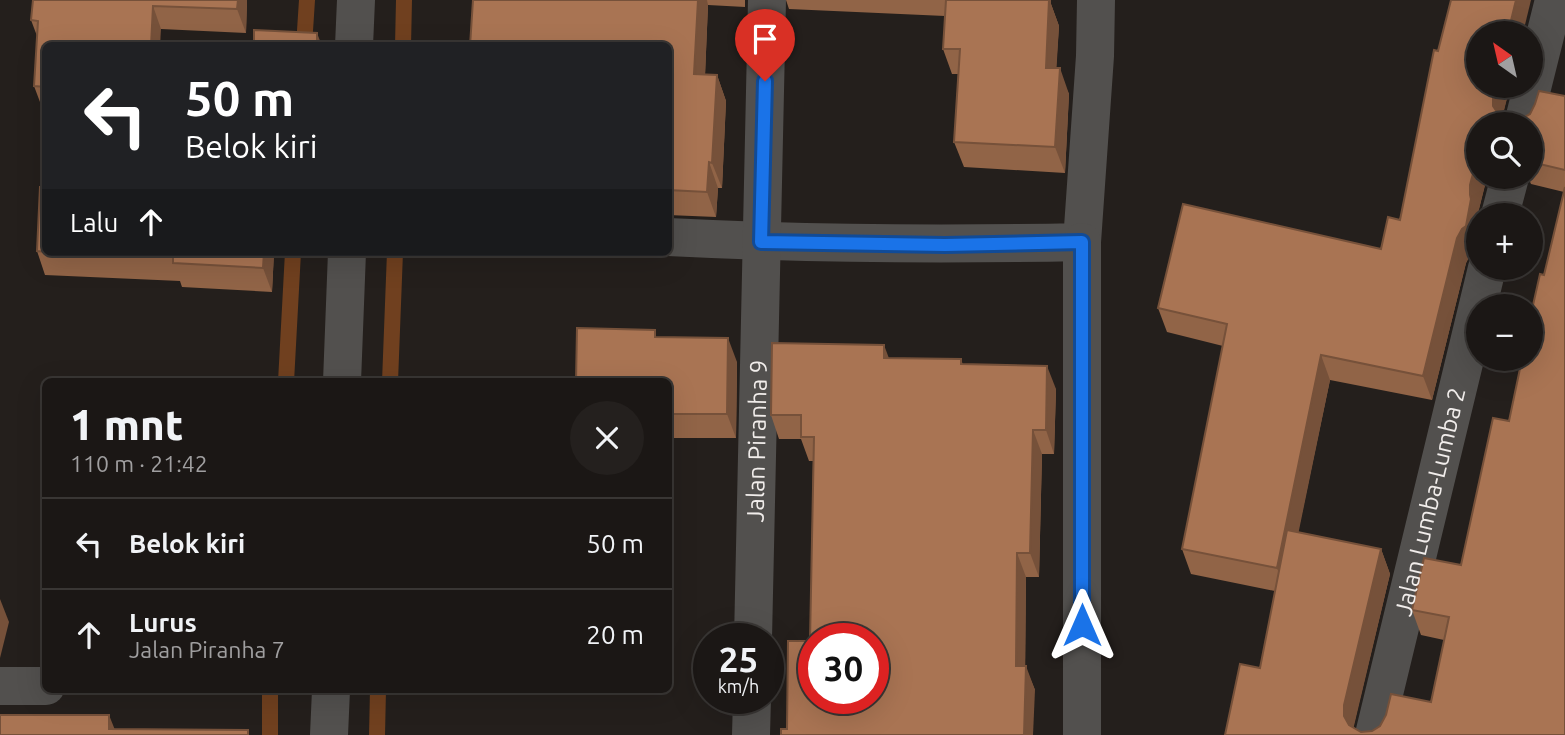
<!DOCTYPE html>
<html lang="id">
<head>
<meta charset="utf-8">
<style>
	body { margin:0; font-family:Ubuntu,sans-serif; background:#24201e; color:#f1f3f6; height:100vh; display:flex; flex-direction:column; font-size:26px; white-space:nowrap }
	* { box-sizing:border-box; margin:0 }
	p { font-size:23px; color:#a09fa0 }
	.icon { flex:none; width:38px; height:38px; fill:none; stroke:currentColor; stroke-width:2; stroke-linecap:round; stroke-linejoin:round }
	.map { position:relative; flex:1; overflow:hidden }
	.side { position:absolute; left:42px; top:378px; width:630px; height:315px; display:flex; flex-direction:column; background:#1b1715; border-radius:10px; box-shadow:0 7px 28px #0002,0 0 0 2px #393634 }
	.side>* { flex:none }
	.banner { position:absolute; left:42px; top:42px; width:630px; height:214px; border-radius:10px; box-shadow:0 7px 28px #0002,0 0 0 2px #393634; background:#202124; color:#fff; overflow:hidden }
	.needle { width:46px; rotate:326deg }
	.buttons { position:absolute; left:1466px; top:21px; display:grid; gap:14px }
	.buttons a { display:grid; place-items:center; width:77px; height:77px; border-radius:50%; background:#1b1715; box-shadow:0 7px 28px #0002,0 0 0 2px #393634; font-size:35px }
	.speed { position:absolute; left:693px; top:623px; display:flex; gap:14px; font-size:35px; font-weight:700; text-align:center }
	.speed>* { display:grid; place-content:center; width:91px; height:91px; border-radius:50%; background:#1b1715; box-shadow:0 7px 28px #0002,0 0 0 2px #393634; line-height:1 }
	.speed small { font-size:18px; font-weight:400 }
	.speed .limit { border:10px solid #d22; background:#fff; color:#111 }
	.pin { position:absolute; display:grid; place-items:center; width:60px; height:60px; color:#fff; margin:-72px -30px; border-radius:50% 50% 50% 0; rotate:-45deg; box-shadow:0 0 7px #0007 }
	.pin .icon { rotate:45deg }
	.me { position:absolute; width:77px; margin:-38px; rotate:0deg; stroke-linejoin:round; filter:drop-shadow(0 0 5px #0008) }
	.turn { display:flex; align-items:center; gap:24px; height:147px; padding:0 28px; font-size:32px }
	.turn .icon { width:91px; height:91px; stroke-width:2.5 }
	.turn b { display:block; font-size:49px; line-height:60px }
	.then { display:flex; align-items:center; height:66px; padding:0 28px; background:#0003; gap:14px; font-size:26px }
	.round { display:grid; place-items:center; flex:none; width:74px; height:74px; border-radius:37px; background:#24201e }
	.summary { display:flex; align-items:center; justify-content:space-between; height:119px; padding:0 28px }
	h1 { font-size:42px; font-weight:800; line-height:52px }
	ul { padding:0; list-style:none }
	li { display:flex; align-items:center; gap:21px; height:91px; padding:0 28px; border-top:2px solid #393634 }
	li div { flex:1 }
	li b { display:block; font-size:26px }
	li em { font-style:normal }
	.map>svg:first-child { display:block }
</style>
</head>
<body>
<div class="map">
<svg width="1565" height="735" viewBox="0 0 1565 735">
	<rect width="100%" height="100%" fill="#241f1c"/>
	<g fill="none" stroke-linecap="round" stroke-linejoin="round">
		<g stroke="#70401f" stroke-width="16">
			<path d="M 304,46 L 307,0"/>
			<path d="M 403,46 L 404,0"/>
			<path d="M 286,382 L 293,252"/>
			<path d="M 390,382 L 395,252"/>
			<path d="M 270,735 L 270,690"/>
			<path d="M 377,735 L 378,690"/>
		</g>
		<g stroke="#52504e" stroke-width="38">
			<path d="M 354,46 L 356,0"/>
			<path d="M 1523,124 L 1554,0"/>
			<path d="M 1500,215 L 1510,177"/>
			<path d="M 668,237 C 807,244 944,245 1082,242 L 1095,56 L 1096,0"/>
			<path d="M 1082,242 L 1082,735"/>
			<path d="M 342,382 L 347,252"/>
			<path id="s1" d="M 753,639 L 767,0"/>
			<path d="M 0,686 L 46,686"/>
			<path d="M 329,735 L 331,690"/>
			<path d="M 751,735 L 752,698"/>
			<path id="s2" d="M 1374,735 L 1487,268"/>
		</g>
	</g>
	<g fill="#916447" fill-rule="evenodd">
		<path d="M 33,0 L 247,0 L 246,33 L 161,29 L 46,46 L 46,110 L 43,110 L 34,86 L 37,36 L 31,20 Z"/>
		<path d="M 473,0 L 745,0 L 745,7 L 708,5 L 705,75 L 717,75 L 726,101 L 722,188 L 718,188 L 716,217 L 668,215 L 668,46 Z"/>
		<path d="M 786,0 L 1051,0 L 1051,4 L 1059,26 L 1056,68 L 1069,94 L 1065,173 L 964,167 L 954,142 L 958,74 L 952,74 L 943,49 L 945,16 L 789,9 Z"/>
		<path d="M 1479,86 L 1510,86 L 1502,117 L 1509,120 L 1519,120 L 1565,96 L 1565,735 L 1225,735 L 1260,668 L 1275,591 L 1191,574 L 1182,549 L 1223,346 L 1167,332 L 1158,308 L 1381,249 ZM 1479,124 L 1531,124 L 1531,177 L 1528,177 L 1531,184 L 1564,192 L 1509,421 L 1461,565 L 1412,610 L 1421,635 L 1444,640 L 1431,702 L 1372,731 L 1361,732 L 1353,728 L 1390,574 L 1381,549 L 1298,532 L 1330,380 L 1432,400 L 1466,263 L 1471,253 L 1475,250 L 1479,232 L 1479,209 L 1487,177 L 1479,177 Z"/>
		<path d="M 37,251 L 274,252 L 272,292 L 182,287 L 180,281 L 45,275 Z"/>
		<path d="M 658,337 L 737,362 L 736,438 L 668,438 L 668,382 Z"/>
		<path d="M 889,358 L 961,359 L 963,365 L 1056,389 L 1054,454 L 1042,454 L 1039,577 L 1026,577 L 1025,666 L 1035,690 L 787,729 L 810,641 L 813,461 L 809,461 L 801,439 L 779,439 L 771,415 Z"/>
	</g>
	<g fill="#76513a">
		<path d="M 238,0 L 247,0 L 246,33 L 237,9 Z"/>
		<path d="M 698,0 L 707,0 L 708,5 L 704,100 L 694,74 Z"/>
		<path d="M 1040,0 L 1051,0 L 1051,4 L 1059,26 L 1055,93 L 1046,68 Z"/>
		<path d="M 1516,0 L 1531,0 L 1523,33 L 1508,33 Z"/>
		<path d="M 153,6 L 161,29 L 160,46 L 151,46 Z"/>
		<path d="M 317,33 L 322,46 L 317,46 Z"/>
		<path d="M 1060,68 L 1069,94 L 1065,173 L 1055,147 Z"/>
		<path d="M 717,75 L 726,101 L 722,188 L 712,163 Z"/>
		<path d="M 1495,86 L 1510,86 L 1502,119 L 1493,106 L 1493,94 Z"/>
		<path d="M 1479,151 L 1479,177 L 1487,177 L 1479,209 L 1479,232 L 1475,250 L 1471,253 L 1466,263 L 1432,400 L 1423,376 L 1457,238 L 1470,195 L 1470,185 Z"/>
		<path d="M 709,162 L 718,188 L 716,217 L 707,192 Z"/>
		<path d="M 264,252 L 274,252 L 272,292 L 263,268 Z"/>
		<path d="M 728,338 L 737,362 L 736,438 L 727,414 Z"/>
		<path d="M 884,345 L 893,369 L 884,358 Z"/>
		<path d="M 1321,355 L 1330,380 L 1286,593 L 1277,568 Z"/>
		<path d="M 1047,366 L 1056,389 L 1054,454 L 1046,430 Z"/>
		<path d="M 1033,430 L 1042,454 L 1039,577 L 1030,553 Z"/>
		<path d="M 1381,549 L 1390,574 L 1353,730 L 1344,716 L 1344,705 Z"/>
		<path d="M 1017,553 L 1026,577 L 1025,690 L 1016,666 Z"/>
		<path d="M 0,599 L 9,622 L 0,658 Z"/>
		<path d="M 1026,666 L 1035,690 L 1033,735 L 1024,735 Z"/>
		<path d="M 109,715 L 117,735 L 109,729 Z"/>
	</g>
	<g fill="#a97453" stroke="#76513a" stroke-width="2" fill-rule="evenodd">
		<path d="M 33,0 L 238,0 L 237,9 L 153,6 L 151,46 L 46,46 L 46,87 L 34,86 L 38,21 L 31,20 Z"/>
		<path d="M 473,0 L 698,0 L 694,74 L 717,75 L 712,163 L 709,162 L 707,192 L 668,190 L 668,46 L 470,46 Z"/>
		<path d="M 946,0 L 1049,0 L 1046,68 L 1060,68 L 1055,147 L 954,142 L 960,49 L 943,49 Z"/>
		<path d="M 1451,0 L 1516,0 L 1508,33 L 1479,33 L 1479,86 L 1495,86 L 1493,94 L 1493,106 L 1499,115 L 1509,120 L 1519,120 L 1530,114 L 1535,104 L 1539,91 L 1565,96 L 1565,170 L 1531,162 L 1531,124 L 1479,124 L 1479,151 L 1470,185 L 1470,195 L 1471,199 L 1466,226 L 1462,229 L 1457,238 L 1423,376 L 1321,355 L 1277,568 L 1182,549 L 1227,324 L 1158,308 L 1183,204 L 1381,249 L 1388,217 L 1400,220 L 1434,50 L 1438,51 Z"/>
		<path d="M 254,30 L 317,33 L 317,46 L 254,46 Z"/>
		<path d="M 40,187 L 46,187 L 46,252 L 37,251 Z"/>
		<path d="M 1565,187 L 1565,735 L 1225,735 L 1240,664 L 1260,668 L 1287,530 L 1381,549 L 1344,705 L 1344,716 L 1349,725 L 1361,732 L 1372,731 L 1380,726 L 1386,715 L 1391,694 L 1431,702 L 1449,617 L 1412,610 L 1424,558 L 1461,565 L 1493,418 L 1509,421 L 1522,359 L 1531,359 L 1531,314 L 1540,274 L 1544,275 Z"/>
		<path d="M 54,252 L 264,252 L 263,268 L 173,263 L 173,257 Z"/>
		<path d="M 577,328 L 655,330 L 655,337 L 728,338 L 727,414 L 668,414 L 668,382 L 576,382 Z"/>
		<path d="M 772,343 L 884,345 L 884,358 L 961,359 L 961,364 L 1047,366 L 1046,430 L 1033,430 L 1030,553 L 1017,553 L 1016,666 L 1026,666 L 1024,735 L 781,735 L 781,729 L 787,729 L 788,641 L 810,641 L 814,437 L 801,437 L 801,415 L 771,415 ZM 814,639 L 873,639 L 873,698 L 814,698 Z"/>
		<path d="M 0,715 L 109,715 L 109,729 L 248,730 L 248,735 L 0,735 Z"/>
	</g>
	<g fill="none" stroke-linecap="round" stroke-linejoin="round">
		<g stroke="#114b97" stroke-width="18">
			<path id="route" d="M 765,81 L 761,242 L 945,245 L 1082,242 L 1082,625"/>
		</g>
		<use href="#route" stroke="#1a73e8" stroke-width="12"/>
	</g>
	<g text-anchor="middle" stroke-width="5" stroke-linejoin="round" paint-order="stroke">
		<g font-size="24" fill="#f1edeb" stroke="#0b0908">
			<text dy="8" stroke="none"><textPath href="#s1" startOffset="198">Jalan Piranha 9</textPath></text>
			<text dy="8" stroke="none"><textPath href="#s2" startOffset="240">Jalan Lumba-Lumba 2</textPath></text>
		</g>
	</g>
</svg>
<div class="buttons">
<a><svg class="needle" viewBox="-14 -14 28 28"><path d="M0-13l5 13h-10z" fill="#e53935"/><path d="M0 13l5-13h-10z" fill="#a09fa0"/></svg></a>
<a><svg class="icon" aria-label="search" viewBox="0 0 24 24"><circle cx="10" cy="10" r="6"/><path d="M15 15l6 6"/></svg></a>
<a>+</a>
<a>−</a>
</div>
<div class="speed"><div>25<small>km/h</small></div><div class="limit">30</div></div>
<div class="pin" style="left:765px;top:81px;background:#d93025"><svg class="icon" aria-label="arrive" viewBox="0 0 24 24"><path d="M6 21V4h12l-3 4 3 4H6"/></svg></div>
<svg class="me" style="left:1082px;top:625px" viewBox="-20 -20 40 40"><path d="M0-17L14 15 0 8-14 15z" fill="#1a73e8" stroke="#fff" stroke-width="4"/></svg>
<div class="banner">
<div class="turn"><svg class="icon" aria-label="left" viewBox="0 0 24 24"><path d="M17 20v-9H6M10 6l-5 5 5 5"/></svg><div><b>50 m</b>Belok kiri</div></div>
<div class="then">Lalu<svg class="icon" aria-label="ahead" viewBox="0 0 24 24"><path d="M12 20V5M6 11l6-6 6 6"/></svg></div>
</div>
<section class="side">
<div class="summary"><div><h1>1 mnt</h1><p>110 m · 21:42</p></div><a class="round"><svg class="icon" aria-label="close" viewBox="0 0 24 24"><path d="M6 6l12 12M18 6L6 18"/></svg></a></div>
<ul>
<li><svg class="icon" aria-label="left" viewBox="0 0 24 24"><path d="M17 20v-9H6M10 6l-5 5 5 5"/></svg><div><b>Belok kiri</b></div><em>50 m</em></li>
<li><svg class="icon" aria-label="ahead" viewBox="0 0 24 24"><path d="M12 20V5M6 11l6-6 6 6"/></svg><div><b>Lurus</b><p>Jalan Piranha 7</p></div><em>20 m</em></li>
</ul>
</section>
</div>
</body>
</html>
